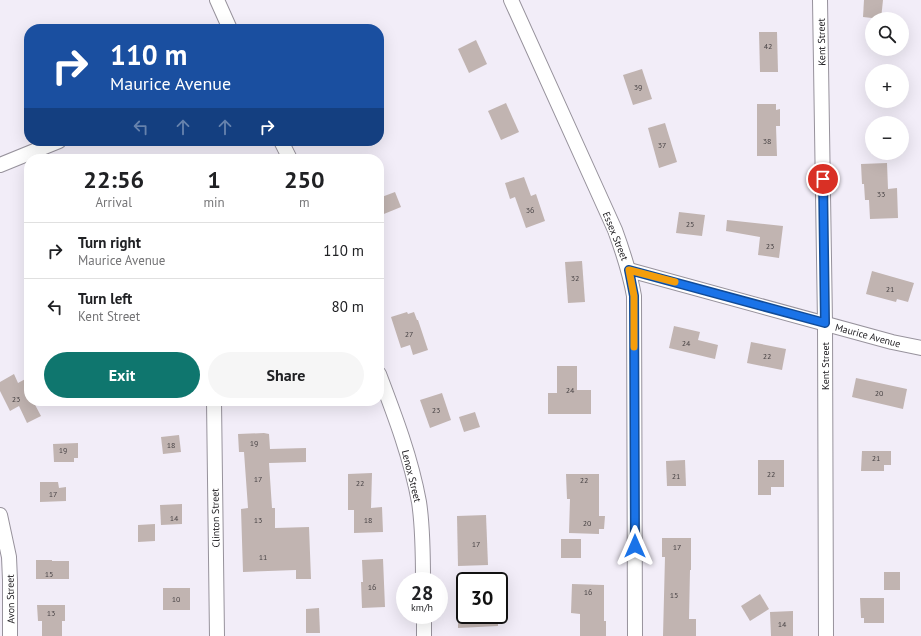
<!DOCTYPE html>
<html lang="en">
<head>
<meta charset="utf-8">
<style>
	body { margin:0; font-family:"PT Sans",sans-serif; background:#f6f6f6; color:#202124; height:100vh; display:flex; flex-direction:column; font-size:15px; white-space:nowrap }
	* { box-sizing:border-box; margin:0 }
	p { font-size:13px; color:#757577 }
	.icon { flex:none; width:22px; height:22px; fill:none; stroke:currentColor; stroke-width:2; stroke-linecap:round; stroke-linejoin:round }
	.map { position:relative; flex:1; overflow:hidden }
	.drawer { position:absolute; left:24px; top:154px; width:360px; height:252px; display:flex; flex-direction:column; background:#fff; border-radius:16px; box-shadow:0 4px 16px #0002 }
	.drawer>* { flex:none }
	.guide { position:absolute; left:24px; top:24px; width:360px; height:122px; border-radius:16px; box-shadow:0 4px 16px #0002; background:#1a4fa0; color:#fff; overflow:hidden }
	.tools { position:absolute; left:865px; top:12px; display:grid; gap:8px }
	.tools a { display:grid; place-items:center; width:44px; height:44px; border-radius:50%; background:#fff; box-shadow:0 4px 16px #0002; font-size:20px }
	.speed { position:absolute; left:396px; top:572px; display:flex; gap:8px; font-size:20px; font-weight:700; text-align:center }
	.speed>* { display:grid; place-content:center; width:52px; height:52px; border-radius:50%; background:#fff; box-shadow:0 4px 16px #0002; line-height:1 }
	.speed small { font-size:10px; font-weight:400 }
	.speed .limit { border:2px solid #111; border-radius:6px; background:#fff; color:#111 }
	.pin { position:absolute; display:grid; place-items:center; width:34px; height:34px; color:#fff; margin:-17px; border:2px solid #fff; border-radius:50%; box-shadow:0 1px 4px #0007 }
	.me { position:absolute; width:44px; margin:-22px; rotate:0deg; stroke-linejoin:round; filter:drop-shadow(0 0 3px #0008) }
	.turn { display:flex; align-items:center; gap:14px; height:84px; padding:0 20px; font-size:18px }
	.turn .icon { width:52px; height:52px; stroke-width:2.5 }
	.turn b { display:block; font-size:28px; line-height:34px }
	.lanes { display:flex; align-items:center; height:38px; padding:0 20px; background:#0003; justify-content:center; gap:20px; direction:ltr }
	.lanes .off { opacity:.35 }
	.eta { display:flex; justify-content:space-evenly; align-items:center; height:68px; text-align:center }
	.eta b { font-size:24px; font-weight:800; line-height:28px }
	.action { display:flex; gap:8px; margin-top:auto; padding:8px 20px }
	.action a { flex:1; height:46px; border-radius:24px; background:#0f766e; color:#fff; font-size:16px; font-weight:800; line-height:46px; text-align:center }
	.action a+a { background:#f6f6f6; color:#202124 }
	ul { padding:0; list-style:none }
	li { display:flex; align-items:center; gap:12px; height:56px; padding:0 20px; border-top:1px solid #e0e0e0 }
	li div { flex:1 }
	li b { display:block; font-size:15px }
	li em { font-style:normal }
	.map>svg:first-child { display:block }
</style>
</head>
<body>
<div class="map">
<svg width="921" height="636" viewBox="0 0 921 636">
	<rect width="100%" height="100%" fill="#f2edf8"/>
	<g fill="#c1b4b1">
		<path d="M 864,0 L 883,0 L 881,19 L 863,17 Z"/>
		<path d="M 759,32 L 777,32 L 778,72 L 760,72 Z"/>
		<path d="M 476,40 L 487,64 L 469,73 L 458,49 Z"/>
		<path d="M 642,69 L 652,99 L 633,105 L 623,75 Z"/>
		<path d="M 506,103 L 519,132 L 501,140 L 488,111 Z"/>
		<path d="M 757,104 L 776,104 L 776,110 L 780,109 L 780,126 L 776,126 L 777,156 L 757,156 Z"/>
		<path d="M 665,123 L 677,162 L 659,168 L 648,128 Z"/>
		<path d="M 887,163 L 888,189 L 897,188 L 898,218 L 870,219 L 869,200 L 865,200 L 864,184 L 862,184 L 861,164 Z"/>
		<path d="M 524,177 L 531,196 L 536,194 L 545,221 L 526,228 L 515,197 L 510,199 L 505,183 Z"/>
		<path d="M 395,192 L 401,207 L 379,216 L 379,198 Z"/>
		<path d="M 679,212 L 705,215 L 702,236 L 676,233 Z"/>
		<path d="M 727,220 L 783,226 L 779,258 L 758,255 L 760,237 L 726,231 Z"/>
		<path d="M 582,261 L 585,302 L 568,303 L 565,262 Z"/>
		<path d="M 872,271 L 914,283 L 908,302 L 897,299 L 896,302 L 866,294 Z"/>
		<path d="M 407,312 L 408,314 L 414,312 L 417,320 L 418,320 L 428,350 L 413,355 L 410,345 L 401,348 L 391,317 Z"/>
		<path d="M 674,326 L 700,332 L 698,340 L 718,345 L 715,359 L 669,348 Z"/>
		<path d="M 751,342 L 786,349 L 782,370 L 747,363 Z"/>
		<path d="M 557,366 L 577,366 L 577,390 L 591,390 L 591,414 L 548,414 L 548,393 L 557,393 Z"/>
		<path d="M 14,374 L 18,383 L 29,377 L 29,401 L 33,401 L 41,416 L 27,423 L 19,406 L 10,411 L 0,391 L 0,382 Z"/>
		<path d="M 856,378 L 907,389 L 903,409 L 852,397 Z"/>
		<path d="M 442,393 L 451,420 L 430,428 L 420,400 Z"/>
		<path d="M 475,412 L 480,427 L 464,432 L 459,417 Z"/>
		<path d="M 264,433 L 269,434 L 270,449 L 306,448 L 306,462 L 269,463 L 272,508 L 275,508 L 275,528 L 309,527 L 311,579 L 296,579 L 296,570 L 243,572 L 241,509 L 248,508 L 244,452 L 239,452 L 238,434 Z"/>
		<path d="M 179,435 L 181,452 L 163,454 L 161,437 Z"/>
		<path d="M 78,443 L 78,458 L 74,458 L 74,462 L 54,462 L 53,444 Z"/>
		<path d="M 862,451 L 891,451 L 891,465 L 884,465 L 884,471 L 861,471 Z"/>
		<path d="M 685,460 L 686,486 L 667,486 L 666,461 Z"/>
		<path d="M 758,460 L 784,460 L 784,487 L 771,487 L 771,495 L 758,495 Z"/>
		<path d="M 372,473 L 371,508 L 382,507 L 383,532 L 354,533 L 354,510 L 348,510 L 348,474 Z"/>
		<path d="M 566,474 L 599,474 L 599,516 L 605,516 L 604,529 L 599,529 L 599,534 L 569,533 L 570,499 L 567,499 Z"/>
		<path d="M 40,482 L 58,482 L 59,488 L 66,487 L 66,501 L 40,502 Z"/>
		<path d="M 182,504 L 182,524 L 161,525 L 160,505 Z"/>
		<path d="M 486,515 L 488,565 L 458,566 L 457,516 Z"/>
		<path d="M 155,524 L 155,541 L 138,542 L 138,525 Z"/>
		<path d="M 662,538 L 691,538 L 691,570 L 690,570 L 689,619 L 696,619 L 696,636 L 663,636 L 665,557 L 662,557 Z"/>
		<rect x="561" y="539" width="20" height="19"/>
		<path d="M 383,559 L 385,607 L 362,608 L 361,582 L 363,582 L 362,560 Z"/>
		<path d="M 36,560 L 52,560 L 52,561 L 69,561 L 69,579 L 36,579 Z"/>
		<rect x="884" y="572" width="16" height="18"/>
		<path d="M 572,584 L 604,585 L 604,621 L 606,621 L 606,636 L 580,636 L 580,614 L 571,613 Z"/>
		<rect x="163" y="588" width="27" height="22"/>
		<path d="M 760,594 L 769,609 L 750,621 L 741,606 Z"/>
		<path d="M 860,598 L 884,598 L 884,623 L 864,623 L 864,618 L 861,618 Z"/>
		<path d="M 37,605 L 65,605 L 65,621 L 62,621 L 62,636 L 42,636 L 42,621 L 38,621 Z"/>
		<path d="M 319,608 L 320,633 L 306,633 L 306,609 Z"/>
		<path d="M 793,611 L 793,636 L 771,636 L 770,612 Z"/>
		<path d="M 458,615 L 498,615 L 498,626 L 458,628 Z"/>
	</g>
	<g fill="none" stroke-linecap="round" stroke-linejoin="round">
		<g stroke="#97929c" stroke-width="16">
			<g id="street">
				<path d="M 217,0 L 230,29"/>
				<path d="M 511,0 L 615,230 C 623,252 630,273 634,296 L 635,636"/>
				<path d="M 820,0 L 825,323 L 826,636"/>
				<path d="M 281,141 L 290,159"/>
				<path d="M 0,165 L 59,141"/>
				<path d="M 629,270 L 892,342 L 921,348"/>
				<path d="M 379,374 C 395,416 411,458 419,502 C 423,528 423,555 423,581"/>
				<path d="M 214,401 L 217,636"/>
				<path d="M 0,515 L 9,557 L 10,580 L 10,636"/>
				<path d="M 424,615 L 424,636"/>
			</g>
		</g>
		<use href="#street" stroke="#fff" stroke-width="14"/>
	</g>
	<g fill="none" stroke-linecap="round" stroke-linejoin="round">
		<g stroke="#114b97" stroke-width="10">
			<path id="route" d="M 635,546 L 634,296 L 629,270 L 825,323 L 823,179"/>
		</g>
		<use href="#route" stroke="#1a73e8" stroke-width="7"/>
		<path stroke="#f59e0b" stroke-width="7" d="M 634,347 L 634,296 L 629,270 L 675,282"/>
	</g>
	<g text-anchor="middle" stroke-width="3" stroke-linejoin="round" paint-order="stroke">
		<g font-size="8" fill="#4a4547">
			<text x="768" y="49">42</text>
			<text x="638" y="90">39</text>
			<text x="767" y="144">38</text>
			<text x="662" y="148">37</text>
			<text x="881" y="197">33</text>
			<text x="530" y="213">36</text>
			<text x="690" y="227">25</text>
			<text x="770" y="249">23</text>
			<text x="575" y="281">32</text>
			<text x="890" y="292">21</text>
			<text x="409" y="337">27</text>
			<text x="686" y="346">24</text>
			<text x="767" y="359">22</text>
			<text x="570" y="393">24</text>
			<text x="879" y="396">20</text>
			<text x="16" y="402">23</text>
			<text x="436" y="413">23</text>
			<text x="254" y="446">19</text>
			<text x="171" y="448">18</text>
			<text x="63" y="453">19</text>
			<text x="876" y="461">21</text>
			<text x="771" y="477">22</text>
			<text x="676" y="479">21</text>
			<text x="258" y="482">17</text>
			<text x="584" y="483">22</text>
			<text x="360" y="486">22</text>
			<text x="53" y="497">17</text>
			<text x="174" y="521">14</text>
			<text x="258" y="523">13</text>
			<text x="368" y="523">18</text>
			<text x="587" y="526">20</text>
			<text x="476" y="547">17</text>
			<text x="677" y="550">17</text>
			<text x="263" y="560">11</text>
			<text x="49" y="577">15</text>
			<text x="372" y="590">16</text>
			<text x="588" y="595">16</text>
			<text x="674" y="598">15</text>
			<text x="176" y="602">10</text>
			<text x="51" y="616">13</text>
			<text x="782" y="627">14</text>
		</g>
		<g font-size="10" fill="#222024" stroke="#fff">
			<text transform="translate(821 42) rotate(-91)" y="4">Kent Street</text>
			<text transform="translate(616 236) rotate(68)" y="4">Essex Street</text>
			<text transform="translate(868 335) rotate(15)" y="4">Maurice Avenue</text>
			<text transform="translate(825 366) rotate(-90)" y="4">Kent Street</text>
			<text transform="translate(412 476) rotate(76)" y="4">Lenox Street</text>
			<text transform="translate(215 518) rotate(-91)" y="4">Clinton Street</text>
			<text transform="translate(10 599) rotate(-91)" y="4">Avon Street</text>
		</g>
	</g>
</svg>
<div class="tools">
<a><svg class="icon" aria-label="search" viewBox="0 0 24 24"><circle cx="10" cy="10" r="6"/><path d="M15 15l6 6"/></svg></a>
<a>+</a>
<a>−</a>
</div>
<div class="speed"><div>28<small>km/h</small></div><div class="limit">30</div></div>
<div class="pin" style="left:823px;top:179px;background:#d93025"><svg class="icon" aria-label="arrive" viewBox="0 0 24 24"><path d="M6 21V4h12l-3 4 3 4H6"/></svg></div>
<svg class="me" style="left:635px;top:546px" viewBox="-20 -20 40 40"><path d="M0-17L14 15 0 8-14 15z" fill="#1a73e8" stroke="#fff" stroke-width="4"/></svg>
<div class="guide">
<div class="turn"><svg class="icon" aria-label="right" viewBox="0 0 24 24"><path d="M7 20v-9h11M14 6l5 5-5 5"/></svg><div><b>110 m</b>Maurice Avenue</div></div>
<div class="lanes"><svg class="icon off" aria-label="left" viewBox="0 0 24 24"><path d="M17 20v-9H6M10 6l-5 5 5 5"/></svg><svg class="icon off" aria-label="ahead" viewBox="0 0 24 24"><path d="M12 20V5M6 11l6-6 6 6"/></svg><svg class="icon off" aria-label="ahead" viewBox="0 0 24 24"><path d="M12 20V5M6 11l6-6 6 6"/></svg><svg class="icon" aria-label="right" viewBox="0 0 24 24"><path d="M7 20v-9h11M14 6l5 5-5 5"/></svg></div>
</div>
<section class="drawer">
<div class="eta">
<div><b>22:56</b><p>Arrival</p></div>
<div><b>1</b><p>min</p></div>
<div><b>250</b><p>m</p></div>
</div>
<ul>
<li><svg class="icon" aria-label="right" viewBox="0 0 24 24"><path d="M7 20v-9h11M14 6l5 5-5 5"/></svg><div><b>Turn right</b><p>Maurice Avenue</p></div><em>110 m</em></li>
<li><svg class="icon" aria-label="left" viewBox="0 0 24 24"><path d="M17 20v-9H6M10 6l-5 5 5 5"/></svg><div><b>Turn left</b><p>Kent Street</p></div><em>80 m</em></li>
</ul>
<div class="action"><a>Exit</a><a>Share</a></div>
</section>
</div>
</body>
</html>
